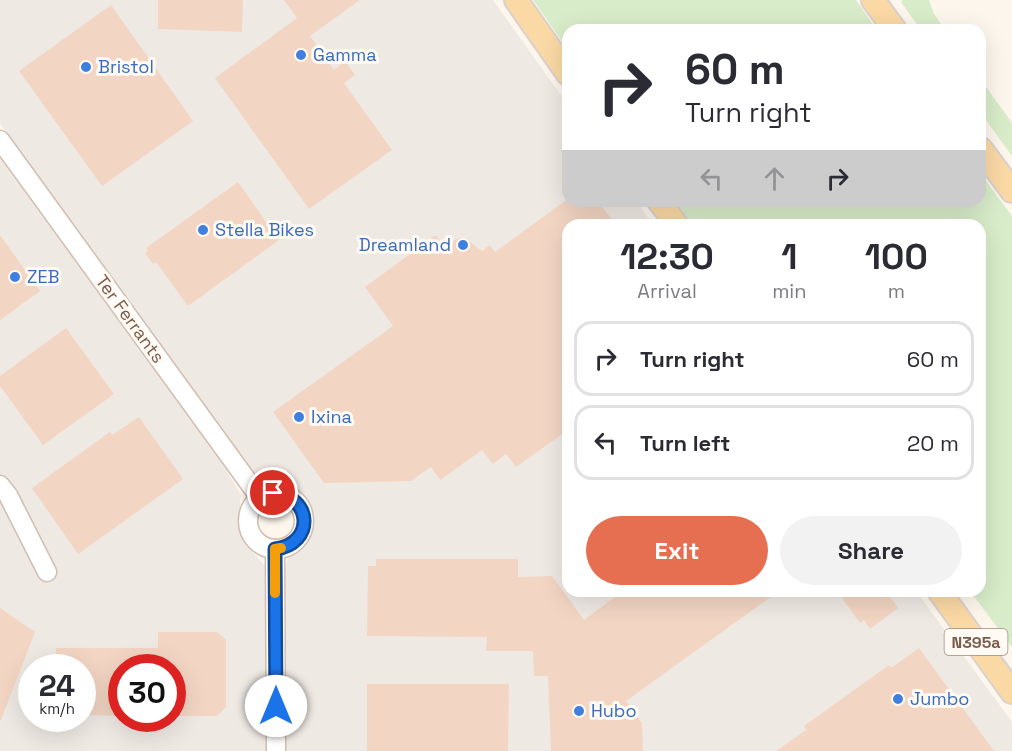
<!DOCTYPE html>
<html lang="en">
<head>
<meta charset="utf-8">
<style>
	body { margin:0; font-family:"Space Grotesk",sans-serif; background:#f2f2f3; color:#2b2b33; height:100vh; display:flex; flex-direction:column; font-size:22px; white-space:nowrap }
	* { box-sizing:border-box; margin:0 }
	p { font-size:20px; color:#7c7c81 }
	.icon { flex:none; width:33px; height:33px; fill:none; stroke:currentColor; stroke-width:2; stroke-linecap:round; stroke-linejoin:round }
	.map { position:relative; flex:1; overflow:hidden }
	.sheet { position:absolute; left:562px; top:219px; width:424px; height:378px; display:flex; flex-direction:column; background:#fff; border-radius:18px; box-shadow:0 6px 24px #0002 }
	.sheet>* { flex:none }
	.hud { position:absolute; left:562px; top:24px; width:424px; height:183px; border-radius:18px; box-shadow:0 6px 24px #0002; background:#fff; color:#2b2b33; overflow:hidden }
	.speed { position:absolute; left:18px; top:654px; display:flex; gap:12px; font-size:30px; font-weight:700; text-align:center }
	.speed>* { display:grid; place-content:center; width:78px; height:78px; border-radius:50%; background:#fff; box-shadow:0 6px 24px #0002; line-height:1 }
	.speed small { font-size:15px; font-weight:400 }
	.speed .limit { border:9px solid #d22; background:#fff; color:#111 }
	.pin { position:absolute; display:grid; place-items:center; width:51px; height:51px; color:#fff; margin:-26px; border:3px solid #fff; border-radius:50%; box-shadow:0 2px 6px #0007 }
	.me { position:absolute; width:66px; margin:-33px; rotate:0deg; stroke-linejoin:round; filter:drop-shadow(0 0 4px #0008) }
	.turn { display:flex; align-items:center; gap:21px; height:126px; padding:0 24px; font-size:27px }
	.turn .icon { width:78px; height:78px; stroke-width:2.5 }
	.turn b { display:block; font-size:42px; line-height:51px }
	.lanes { display:flex; align-items:center; height:57px; padding:0 24px; background:#0003; justify-content:center; gap:30px; direction:ltr }
	.lanes .off { opacity:.35 }
	.eta { display:flex; justify-content:space-evenly; align-items:center; height:102px; text-align:center }
	.eta b { font-size:36px; font-weight:700; line-height:42px }
	.cta { display:flex; gap:12px; margin-top:auto; padding:12px 24px }
	.cta a { flex:1; height:69px; border-radius:36px; background:#e76f51; color:#fff; font-size:24px; font-weight:700; line-height:69px; text-align:center }
	.cta a+a { background:#f2f2f3; color:#2b2b33 }
	ul { padding:0; list-style:none }
	li { display:flex; align-items:center; gap:18px; height:75px; margin:0 12px 9px; padding:0 12px; border:3px solid #e1e1e2; border-radius:18px }
	li div { flex:1 }
	li b { display:block; font-size:22px }
	li em { font-style:normal }
	.map>svg:first-child { display:block }
</style>
</head>
<body>
<div class="map">
<svg width="1012" height="751" viewBox="0 0 1012 751">
	<rect width="100%" height="100%" fill="#fdf6ec"/>
	<g fill="#efe9e4" fill-rule="evenodd">
		<path d="M 0,0 L 493,0 L 568,105 L 568,201 L 636,201 L 653,225 L 568,225 L 568,591 L 916,591 L 1012,722 L 1012,751 L 286,751 L 285,567 L 288,558 L 307,537 L 313,517 L 310,505 L 295,486 L 279,482 L 262,482 L 159,346 L 0,123 Z"/>
		<path d="M 0,150 L 225,468 L 241,495 L 239,519 L 240,533 L 246,545 L 265,566 L 267,751 L 0,751 ZM 32,668 L 82,668 L 82,718 L 32,718 ZM 122,668 L 172,668 L 172,718 L 122,718 Z"/>
	</g>
	<g fill="#d8ecc9">
		<path d="M 533,0 L 856,0 L 877,30 L 568,30 L 568,50 Z"/>
		<path d="M 903,0 L 929,0 L 934,14 L 945,30 L 921,30 L 901,2 Z"/>
		<path d="M 981,80 L 1012,123 L 1012,156 L 981,113 Z"/>
		<path d="M 981,174 L 1012,216 L 1012,647 L 970,591 L 981,591 L 981,225 L 693,225 L 676,201 L 981,201 Z"/>
	</g>
	<g fill="#f3d5c3">
		<path d="M 158,0 L 243,0 L 242,32 L 158,29 Z"/>
		<path d="M 284,0 L 360,0 L 310,36 L 334,70 L 345,61 L 355,75 L 344,83 L 392,150 L 309,209 L 215,78 L 297,18 Z"/>
		<path d="M 111,5 L 193,121 L 102,186 L 19,71 Z"/>
		<path d="M 238,182 L 279,240 L 188,306 L 156,262 L 153,264 L 145,253 L 148,251 L 146,248 Z"/>
		<path d="M 565,201 L 598,201 L 616,225 L 568,225 L 568,430 L 516,467 L 506,454 L 493,464 L 482,450 L 440,480 L 431,467 L 411,481 L 324,483 L 273,412 L 393,326 L 365,287 L 436,235 L 443,245 L 460,238 L 466,239 L 482,251 L 490,245 L 495,252 Z"/>
		<path d="M 0,235 L 40,291 L 0,320 Z"/>
		<path d="M 66,328 L 114,394 L 43,445 L 0,386 L 0,376 Z"/>
		<path d="M 139,417 L 183,479 L 78,554 L 32,488 L 110,432 L 112,435 Z"/>
		<path d="M 376,559 L 518,559 L 518,577 L 552,576 L 584,620 L 623,591 L 779,591 L 626,701 L 642,723 L 643,751 L 551,751 L 548,676 L 534,676 L 533,651 L 486,651 L 487,637 L 367,636 L 368,566 L 376,566 Z"/>
		<path d="M 837,591 L 886,591 L 898,608 L 870,629 L 864,620 L 860,623 Z"/>
		<path d="M 0,608 L 35,632 L 1,720 L 0,720 Z"/>
		<path d="M 158,632 L 217,632 L 226,640 L 226,707 L 217,716 L 172,716 L 172,668 L 122,668 L 122,716 L 82,715 L 82,668 L 56,668 L 56,648 L 158,648 Z"/>
		<path d="M 919,648 L 994,751 L 776,751 L 806,730 L 804,726 L 889,665 L 891,668 Z"/>
		<path d="M 367,684 L 509,684 L 508,751 L 367,751 Z"/>
	</g>
	<g fill="none" stroke-linecap="round" stroke-linejoin="round">
		<g stroke="#d1beb0" stroke-width="21">
			<g id="minor">
				<path d="M 0,140 L 260,498"/>
				<path d="M 0,485 L 8,495 L 47,572"/>
				<circle cx="276" cy="521" r="28"/>
				<path d="M 275,549 L 276,751"/>
			</g>
		</g>
		<g stroke="#dad1cd" stroke-width="26">
			<g id="major">
				<path d="M 516,0 L 568,74"/>
				<path d="M 873,0 L 895,30"/>
				<path d="M 981,149 L 1012,191"/>
				<path d="M 659,201 L 677,225"/>
				<path d="M 939,591 L 1012,692"/>
			</g>
		</g>
		<use href="#minor" stroke="#fff" stroke-width="18"/>
		<use href="#major" stroke="#fbd9a5" stroke-width="22"/>
	</g>
	<g fill="none" stroke-linecap="round" stroke-linejoin="round">
		<g stroke="#114b97" stroke-width="15">
			<path id="route" d="M 273,493 C 313,496 315,544 275,549 L 276,706"/>
		</g>
		<use href="#route" stroke="#1a73e8" stroke-width="10"/>
		<path stroke="#f59e0b" stroke-width="10" d="M 275,593 L 275,549 L 281,548"/>
	</g>
	<g fill="#3f7fe0" stroke="#fffaf3" stroke-width="2">
		<circle cx="301" cy="55" r="6"/>
		<circle cx="86" cy="67" r="6"/>
		<circle cx="203" cy="230" r="6"/>
		<circle cx="463" cy="245" r="6"/>
		<circle cx="15" cy="277" r="6"/>
		<circle cx="299" cy="417" r="6"/>
		<circle cx="898" cy="699" r="6"/>
		<circle cx="579" cy="711" r="6"/>
	</g>
	<g text-anchor="middle" stroke-width="6" stroke-linejoin="round" paint-order="stroke">
		<rect fill="#fffaf3" stroke="#a28b7f" stroke-width="1.5" x="944.5" y="629" width="63" height="26" rx="4.5"/>
		<g font-size="16" font-weight="bold" fill="#7a5c4d">
			<text x="976" y="648">N395a</text>
		</g>
		<g font-size="18" fill="#366cbe" stroke="#fffaf3" text-anchor="start">
			<text x="313" y="61">Gamma</text>
			<text x="98" y="73">Bristol</text>
			<text x="215" y="236">Stella Bikes</text>
			<text x="451" y="251" text-anchor="end">Dreamland</text>
			<text x="27" y="283">ZEB</text>
			<text x="311" y="423">Ixina</text>
			<text x="910" y="705">Jumbo</text>
			<text x="591" y="717">Hubo</text>
		</g>
		<g font-size="18" fill="#7a5c4d" stroke="#fffaf3">
			<text transform="translate(130 319) rotate(54)" y="6">Ter Ferrants</text>
		</g>
	</g>
</svg>
<div class="speed"><div>24<small>km/h</small></div><div class="limit">30</div></div>
<div class="pin" style="left:273px;top:493px;background:#d93025"><svg class="icon" aria-label="arrive" viewBox="0 0 24 24"><path d="M6 21V4h12l-3 4 3 4H6"/></svg></div>
<svg class="me" style="left:276px;top:706px" viewBox="-20 -20 40 40"><circle r="19" fill="#fff"/><path d="M0-13L10 11 0 6-10 11z" fill="#1a73e8"/></svg>
<div class="hud">
<div class="turn"><svg class="icon" aria-label="right" viewBox="0 0 24 24"><path d="M7 20v-9h11M14 6l5 5-5 5"/></svg><div><b>60 m</b>Turn right</div></div>
<div class="lanes"><svg class="icon off" aria-label="left" viewBox="0 0 24 24"><path d="M17 20v-9H6M10 6l-5 5 5 5"/></svg><svg class="icon off" aria-label="ahead" viewBox="0 0 24 24"><path d="M12 20V5M6 11l6-6 6 6"/></svg><svg class="icon" aria-label="right" viewBox="0 0 24 24"><path d="M7 20v-9h11M14 6l5 5-5 5"/></svg></div>
</div>
<section class="sheet">
<div class="eta">
<div><b>12:30</b><p>Arrival</p></div>
<div><b>1</b><p>min</p></div>
<div><b>100</b><p>m</p></div>
</div>
<ul>
<li><svg class="icon" aria-label="right" viewBox="0 0 24 24"><path d="M7 20v-9h11M14 6l5 5-5 5"/></svg><div><b>Turn right</b></div><em>60 m</em></li>
<li><svg class="icon" aria-label="left" viewBox="0 0 24 24"><path d="M17 20v-9H6M10 6l-5 5 5 5"/></svg><div><b>Turn left</b></div><em>20 m</em></li>
</ul>
<div class="cta"><a>Exit</a><a>Share</a></div>
</section>
</div>
</body>
</html>
